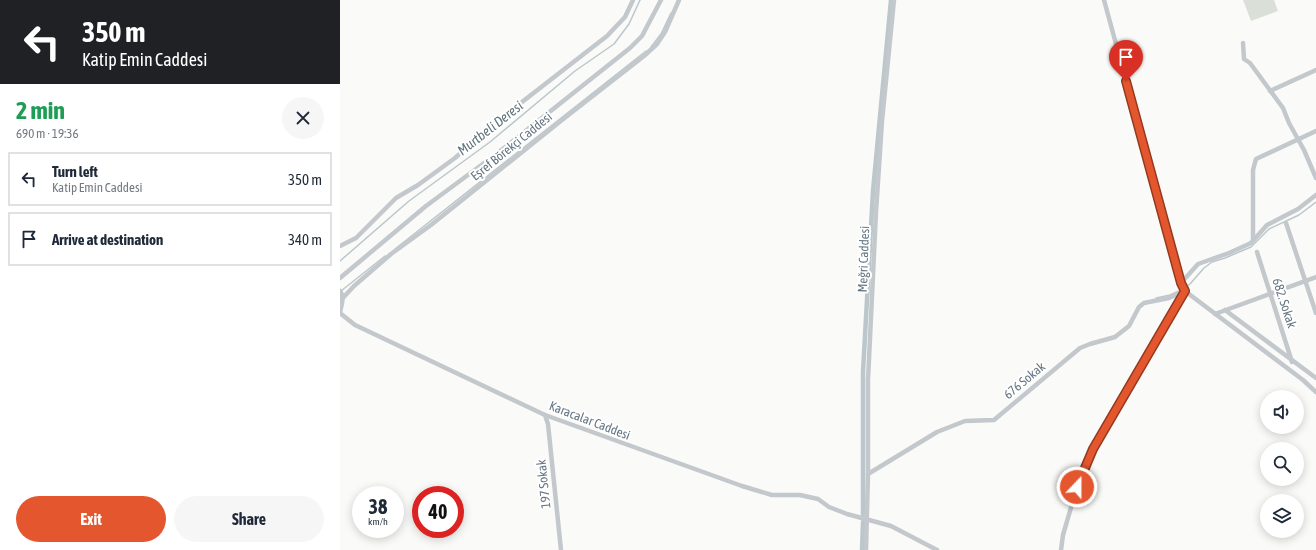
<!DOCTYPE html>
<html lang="en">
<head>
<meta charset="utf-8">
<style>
	body { margin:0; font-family:"Asap Condensed",sans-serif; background:#f6f6f7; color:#1f2937; height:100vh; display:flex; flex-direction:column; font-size:15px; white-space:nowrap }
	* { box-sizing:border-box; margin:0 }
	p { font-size:13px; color:#747a83 }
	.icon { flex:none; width:22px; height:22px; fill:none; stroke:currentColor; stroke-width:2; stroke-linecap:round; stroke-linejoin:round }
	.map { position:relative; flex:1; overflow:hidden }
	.panel { display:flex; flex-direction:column; background:#fff; width:340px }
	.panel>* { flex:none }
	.banner { background:#202124; color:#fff; overflow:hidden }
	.controls { position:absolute; left:920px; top:390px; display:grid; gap:8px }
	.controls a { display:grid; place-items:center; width:44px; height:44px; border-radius:50%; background:#fff; box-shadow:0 2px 10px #0003; font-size:20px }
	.speed { position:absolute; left:12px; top:486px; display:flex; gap:8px; font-size:20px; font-weight:700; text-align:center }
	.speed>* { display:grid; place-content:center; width:52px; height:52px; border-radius:50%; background:#fff; box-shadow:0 2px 10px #0003; line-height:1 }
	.speed small { font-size:10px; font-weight:400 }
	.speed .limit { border:6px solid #d22; background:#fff; color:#111 }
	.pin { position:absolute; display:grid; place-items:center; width:34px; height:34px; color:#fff; margin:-41px -17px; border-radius:50% 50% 50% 0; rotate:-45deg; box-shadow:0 0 4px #0007 }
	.pin .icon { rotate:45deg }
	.me { position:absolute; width:44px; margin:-22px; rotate:22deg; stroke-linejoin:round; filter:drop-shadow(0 0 3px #0008) }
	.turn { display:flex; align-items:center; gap:14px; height:84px; padding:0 16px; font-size:18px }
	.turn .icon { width:52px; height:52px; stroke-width:2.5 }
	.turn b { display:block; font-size:28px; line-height:34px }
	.round { display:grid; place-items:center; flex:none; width:42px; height:42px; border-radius:21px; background:#f6f6f7 }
	.head { display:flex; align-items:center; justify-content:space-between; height:68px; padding:0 16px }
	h1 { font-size:24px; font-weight:700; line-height:30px; color:#1e9e55 }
	.primary-button { display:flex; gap:8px; margin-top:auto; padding:8px 16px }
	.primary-button a { flex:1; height:46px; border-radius:24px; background:#e4572e; color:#fff; font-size:16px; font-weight:700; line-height:46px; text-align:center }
	.primary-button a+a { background:#f6f6f7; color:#1f2937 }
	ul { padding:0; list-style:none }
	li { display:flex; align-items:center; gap:12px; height:54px; margin:0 8px 6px; padding:0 8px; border:2px solid #e0e1e3; border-radius:0px }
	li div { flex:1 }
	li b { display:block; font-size:15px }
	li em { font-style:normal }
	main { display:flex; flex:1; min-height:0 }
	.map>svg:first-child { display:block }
</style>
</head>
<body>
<main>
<section class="panel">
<div class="banner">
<div class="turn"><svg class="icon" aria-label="left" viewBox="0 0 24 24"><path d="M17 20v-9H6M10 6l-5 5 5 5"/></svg><div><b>350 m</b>Katip Emin Caddesi</div></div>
</div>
<div class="head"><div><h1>2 min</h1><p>690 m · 19:36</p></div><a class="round"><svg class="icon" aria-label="close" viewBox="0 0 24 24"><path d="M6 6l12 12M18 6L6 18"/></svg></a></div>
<ul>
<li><svg class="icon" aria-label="left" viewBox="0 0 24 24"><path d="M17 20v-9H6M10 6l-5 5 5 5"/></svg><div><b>Turn left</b><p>Katip Emin Caddesi</p></div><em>350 m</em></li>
<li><svg class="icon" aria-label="arrive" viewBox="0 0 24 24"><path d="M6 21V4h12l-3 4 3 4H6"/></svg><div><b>Arrive at destination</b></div><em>340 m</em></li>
</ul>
<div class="primary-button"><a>Exit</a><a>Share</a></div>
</section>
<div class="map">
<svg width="976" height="550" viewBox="0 0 976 550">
	<rect width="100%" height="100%" fill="#fafaf8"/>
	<path fill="#dadfd7" d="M 903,0 L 934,0 L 938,11 L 911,21 Z"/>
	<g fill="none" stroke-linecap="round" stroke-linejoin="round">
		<g stroke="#bbc7cb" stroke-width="1.5">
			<path d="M 311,47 L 321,34 L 331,13"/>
			<path d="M 55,249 L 306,51"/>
			<path d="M 0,261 L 69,201 L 150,142 L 235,71 L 274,44 L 289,24 L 300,0"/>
			<path d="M 1,291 L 45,256"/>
			<path d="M 816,298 L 830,295 L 841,290 L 850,284 L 864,268 L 872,262 L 885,258 L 911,247 L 929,229 L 959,215 L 976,202"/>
		</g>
		<g stroke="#bbc7cb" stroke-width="4.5">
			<path d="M 523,515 L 523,372 L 533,191 L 551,0"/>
			<path d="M 522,550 L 523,522"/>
		</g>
		<g stroke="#c3c8cc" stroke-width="4.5">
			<path d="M 764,0 L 841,283 L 845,291 L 963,380 L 976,392"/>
			<path d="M 903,43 L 904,59 L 910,63 L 943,108 L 949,123 L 964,150 L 976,178"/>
			<path d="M 930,91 L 976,70"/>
			<path d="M 946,223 L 976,313"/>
			<path d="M 913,240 L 913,170 L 916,159 L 976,131"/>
			<path d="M 0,246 L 16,238 L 56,198 L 78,185 L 115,158 L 151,126 L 267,36 L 285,17 L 293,0"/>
			<path d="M 917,252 L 952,362"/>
			<path d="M 0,278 L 86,206 L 159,152 L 290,48 L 302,36 L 321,0"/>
			<path d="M 841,283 L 858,264 L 889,253 L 911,243 L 927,225 L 958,209 L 976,195"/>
			<path d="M 0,291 C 5,297 1,306 0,313 L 15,325 L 205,415 L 402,486 L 432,495 L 460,495 L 478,499 L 489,507 L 507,514 L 551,526 L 597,550"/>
			<path d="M 1,300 L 14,286 L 51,254 L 91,225 L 222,120 L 304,56 L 317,44 L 325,32 L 339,0"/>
			<path d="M 885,310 L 976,378"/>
			<path d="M 875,314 L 976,277"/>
			<path d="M 205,415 L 208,424 L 221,550"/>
			<path d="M 528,474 L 597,432 L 625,421 L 654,420 L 740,348 L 750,344 L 775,337 L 789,326 L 799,307 L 804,303 L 829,298 L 845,291"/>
			<path d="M 526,550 L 528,474 L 528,380 L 536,212 L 542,121 L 554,0"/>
			<path d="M 721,550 L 723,535 L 737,487 L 753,449 L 845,291"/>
		</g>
	</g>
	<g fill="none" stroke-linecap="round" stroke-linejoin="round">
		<g stroke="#94391e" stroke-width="10">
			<path id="route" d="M 737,487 L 753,449 L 845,291 L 841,283 L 786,81"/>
		</g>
		<use href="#route" stroke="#e4572e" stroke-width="7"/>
	</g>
	<g text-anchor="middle" stroke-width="4" stroke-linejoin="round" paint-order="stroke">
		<g font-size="13" fill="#657683" stroke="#fff">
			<text transform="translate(171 146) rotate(-39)" y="5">Eşref Börekçi Caddesi</text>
			<text transform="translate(523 259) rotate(-88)" y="5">Meğri Caddesi</text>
			<text transform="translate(945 303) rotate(72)" y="5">682. Sokak</text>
			<text transform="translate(684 380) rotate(-40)" y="5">676 Sokak</text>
			<text transform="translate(250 420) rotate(21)" y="5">Karacalar Caddesi</text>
			<text transform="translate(203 484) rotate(-96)" y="5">197 Sokak</text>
		</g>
		<g font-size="14" font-style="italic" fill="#60757c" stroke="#fff">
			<text transform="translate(150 128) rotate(-38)" y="5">Murtbeli Deresi</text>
		</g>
	</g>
</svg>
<div class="controls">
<a><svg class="icon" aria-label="sound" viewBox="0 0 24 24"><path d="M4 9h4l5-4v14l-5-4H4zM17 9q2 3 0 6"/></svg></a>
<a><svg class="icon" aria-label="search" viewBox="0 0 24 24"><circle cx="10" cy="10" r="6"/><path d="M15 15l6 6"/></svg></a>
<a><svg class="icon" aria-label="layers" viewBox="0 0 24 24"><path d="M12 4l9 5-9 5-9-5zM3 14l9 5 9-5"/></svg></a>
</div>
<div class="speed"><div>38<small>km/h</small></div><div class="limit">40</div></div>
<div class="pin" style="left:786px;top:81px;background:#d93025"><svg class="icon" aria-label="arrive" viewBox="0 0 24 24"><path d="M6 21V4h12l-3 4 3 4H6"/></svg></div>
<svg class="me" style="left:737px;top:487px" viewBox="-20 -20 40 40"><circle r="17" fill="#e4572e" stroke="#fff" stroke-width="3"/><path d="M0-11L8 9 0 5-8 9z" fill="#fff"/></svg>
</div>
</main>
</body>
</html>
